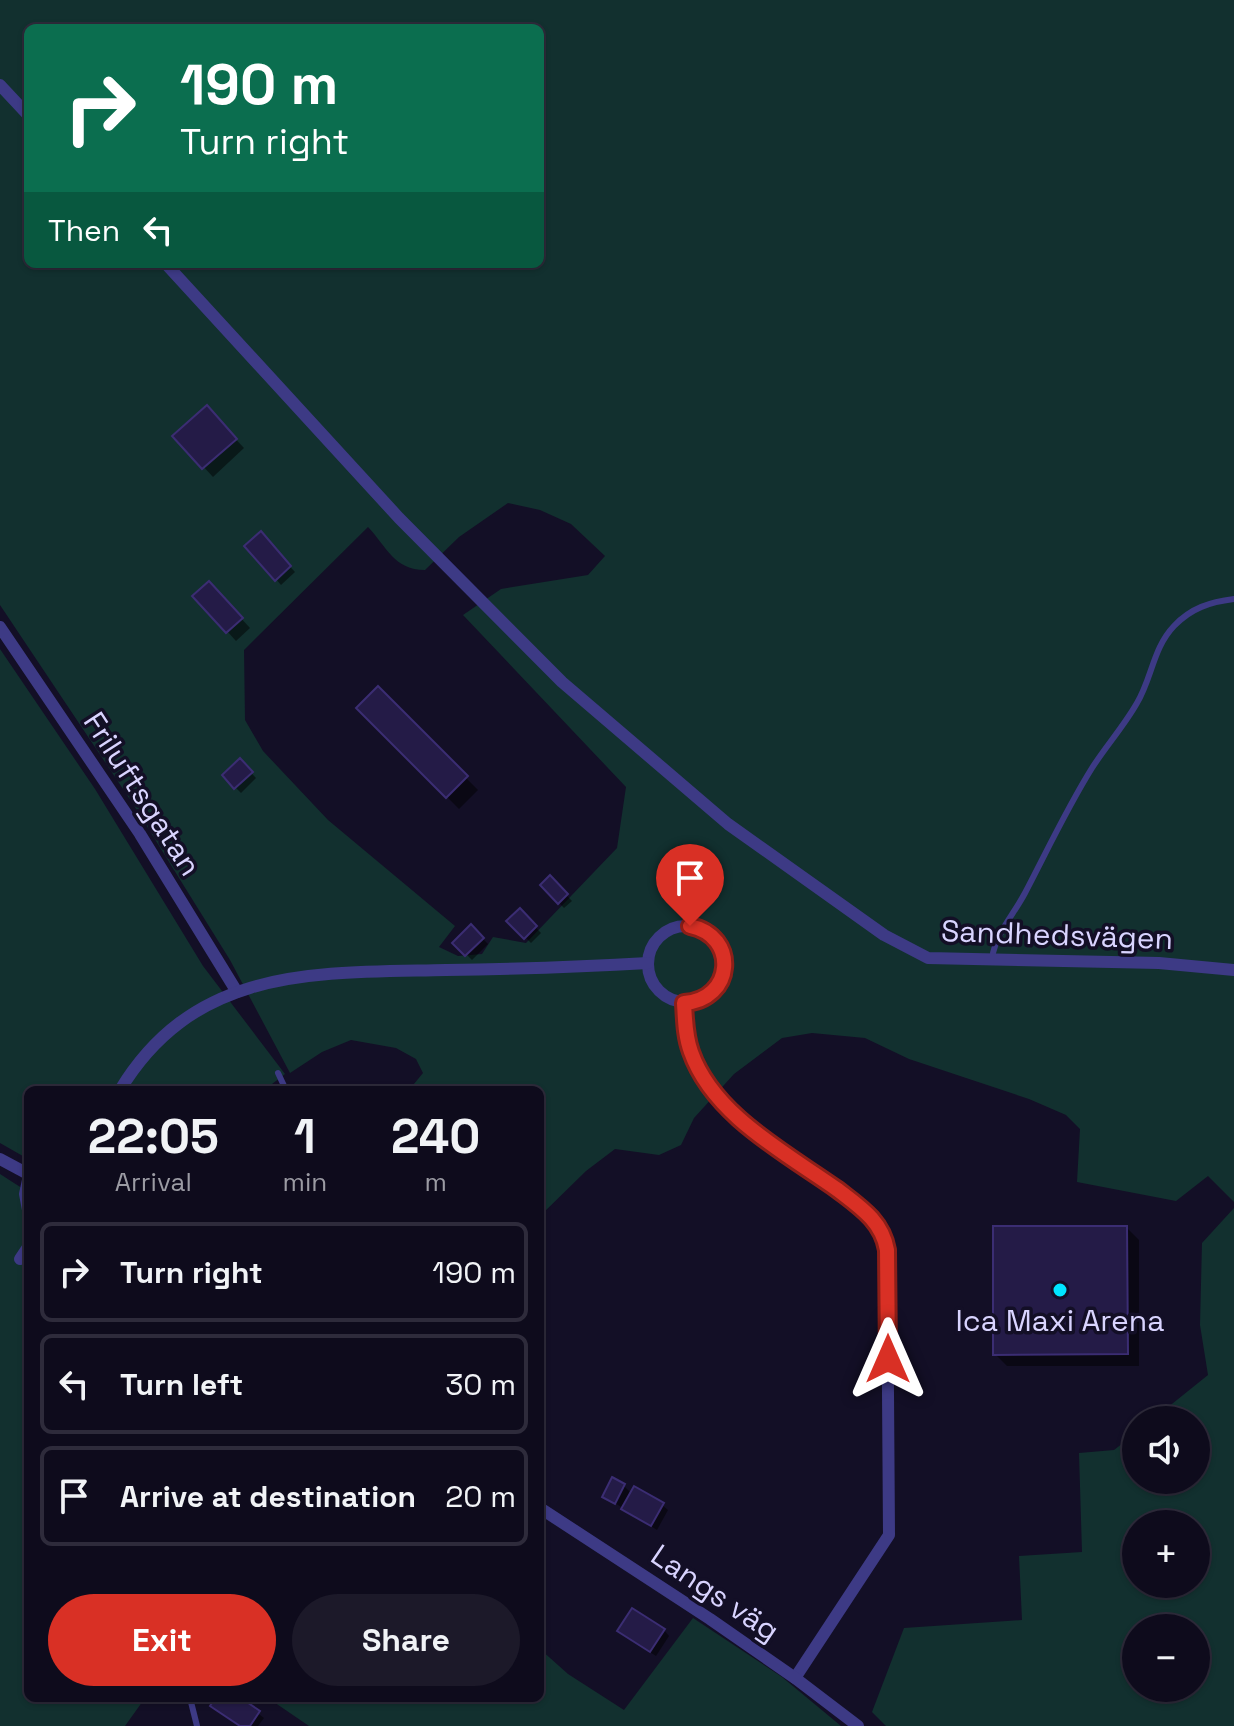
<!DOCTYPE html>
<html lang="en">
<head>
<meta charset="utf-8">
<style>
	body { margin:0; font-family:"Space Grotesk",sans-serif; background:#1c1929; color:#f1f3f6; height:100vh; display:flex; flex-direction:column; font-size:30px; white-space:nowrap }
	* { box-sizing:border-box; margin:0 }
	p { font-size:26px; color:#9b9ba3 }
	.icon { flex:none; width:44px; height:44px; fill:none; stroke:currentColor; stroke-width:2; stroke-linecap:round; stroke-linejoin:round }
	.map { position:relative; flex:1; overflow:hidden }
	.details { position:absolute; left:24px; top:1086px; width:520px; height:616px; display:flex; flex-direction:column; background:#0e0b1c; border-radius:12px; box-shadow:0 2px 6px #0004,0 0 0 2px #2e2b3b }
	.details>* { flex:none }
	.hud { position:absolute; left:24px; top:24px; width:520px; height:244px; border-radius:12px; box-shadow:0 2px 6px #0004,0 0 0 2px #2e2b3b; background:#0b6e4f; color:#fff; overflow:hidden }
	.fabs { position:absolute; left:1122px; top:1406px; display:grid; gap:16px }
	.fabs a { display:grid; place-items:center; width:88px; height:88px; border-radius:50%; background:#0e0b1c; box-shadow:0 2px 6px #0004,0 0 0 2px #2e2b3b; font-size:40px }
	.pin { position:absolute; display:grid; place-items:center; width:68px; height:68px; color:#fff; margin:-82px -34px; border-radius:50% 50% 50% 0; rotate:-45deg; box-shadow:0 0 8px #0007 }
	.pin .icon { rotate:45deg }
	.me { position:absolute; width:88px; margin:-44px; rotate:0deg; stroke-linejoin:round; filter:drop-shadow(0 0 6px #0008) }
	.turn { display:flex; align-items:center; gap:28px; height:168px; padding:0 24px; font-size:36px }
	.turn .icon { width:104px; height:104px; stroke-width:2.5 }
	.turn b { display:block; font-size:56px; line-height:68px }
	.then { display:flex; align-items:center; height:76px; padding:0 24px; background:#0003; gap:16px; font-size:30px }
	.eta { display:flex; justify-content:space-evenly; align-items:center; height:136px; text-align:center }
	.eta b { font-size:48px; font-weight:800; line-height:56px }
	.action { display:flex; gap:16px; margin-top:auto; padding:16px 24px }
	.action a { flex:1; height:92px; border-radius:48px; background:#d93025; color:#fff; font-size:32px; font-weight:800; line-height:92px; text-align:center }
	.action a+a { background:#1c1929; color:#f1f3f6 }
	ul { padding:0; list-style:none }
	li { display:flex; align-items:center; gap:24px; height:100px; margin:0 16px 12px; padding:0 8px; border:4px solid #2e2b3b; border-radius:12px }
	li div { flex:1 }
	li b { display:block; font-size:30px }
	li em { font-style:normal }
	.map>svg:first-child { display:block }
</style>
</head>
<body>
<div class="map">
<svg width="1234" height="1726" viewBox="0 0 1234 1726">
	<rect width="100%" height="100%" fill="#130f26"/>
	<g fill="#12302f" fill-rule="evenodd">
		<path d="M 0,0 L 1234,0 L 1234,1202 L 1208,1176 L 1176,1201 L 1077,1182 L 1080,1129 L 1066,1115 L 1029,1099 L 909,1059 L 865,1038 L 812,1033 L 782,1038 L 734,1074 L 694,1118 L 681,1145 L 659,1155 L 615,1149 L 586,1171 L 540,1216 L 540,1090 L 409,1090 L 423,1073 L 416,1059 L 396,1048 L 351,1040 L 322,1052 L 290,1073 L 230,960 L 133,804 L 0,605 ZM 28,28 L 540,28 L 540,264 L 28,264 ZM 508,503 L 540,510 L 571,524 L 605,556 L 588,575 L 501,589 L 463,615 L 626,787 L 617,848 L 526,943 L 493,937 L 482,954 L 458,956 L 439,947 L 455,926 L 328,820 L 263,751 L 245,720 L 244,650 L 368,527 C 387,547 394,570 425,570 L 459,537 Z"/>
		<path d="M 0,649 L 95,789 L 203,966 L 285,1074 L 272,1084 L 275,1090 L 28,1090 L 28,1159 L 0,1143 Z"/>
		<path d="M 0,1174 L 28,1192 L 28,1698 L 145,1698 L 125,1726 L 0,1726 Z"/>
		<path d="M 1234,1208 L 1234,1726 L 886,1726 L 872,1712 L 904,1628 L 1022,1620 L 1019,1556 L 1082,1552 L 1079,1453 L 1114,1450 L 1136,1433 L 1136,1480 L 1196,1480 L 1196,1420 L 1152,1420 L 1208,1375 L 1200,1325 L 1202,1243 ZM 1136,1524 L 1196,1524 L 1196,1584 L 1136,1584 ZM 1196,1628 L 1196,1688 L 1136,1688 L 1136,1628 Z"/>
		<path d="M 693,1618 L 782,1677 L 841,1726 L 309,1726 L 268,1698 L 540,1698 L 540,1649 L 568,1674 L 624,1710 Z"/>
	</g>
	<g fill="#0007">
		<path d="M 215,417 L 244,448 L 213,477 L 175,436 Z"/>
		<path d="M 260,534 L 295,572 L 281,585 L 247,546 Z"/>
		<path d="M 217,592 L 250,628 L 236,641 L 195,596 Z"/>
		<path d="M 378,689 L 478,790 L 459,809 L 359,708 Z"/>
		<path d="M 240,761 L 256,778 L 241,793 L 224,776 Z"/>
		<path d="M 550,878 L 572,901 L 564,908 L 542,885 Z"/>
		<path d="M 520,911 L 541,933 L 531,943 L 509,921 Z"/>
		<path d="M 471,927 L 488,944 L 472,960 L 455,943 Z"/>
		<path d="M 1127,1228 L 1139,1240 L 1139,1366 L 1007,1366 L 995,1354 Z"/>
		<path d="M 624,1486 L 632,1494 L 662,1505 L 668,1510 L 657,1530 L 604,1496 Z"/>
		<path d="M 664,1630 L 669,1636 L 656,1656 L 625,1636 Z"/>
		<path d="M 218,1698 L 237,1698 L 264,1718 L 258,1726 L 241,1726 Z"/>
	</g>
	<g fill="#241b47" stroke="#3b2d73" stroke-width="2">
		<path d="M 207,405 L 237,439 L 202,469 L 172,436 Z"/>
		<path d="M 261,531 L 291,566 L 275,581 L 244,546 Z"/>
		<path d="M 209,581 L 243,618 L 226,633 L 192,596 Z"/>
		<path d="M 378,686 L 468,776 L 446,798 L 356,708 Z"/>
		<path d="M 240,758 L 253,772 L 234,789 L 222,775 Z"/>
		<path d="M 550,875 L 568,894 L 558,904 L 540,885 Z"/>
		<path d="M 520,908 L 537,926 L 524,939 L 506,921 Z"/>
		<path d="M 471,924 L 484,938 L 465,956 L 452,943 Z"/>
		<path d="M 993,1226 L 1127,1226 L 1128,1354 L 993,1355 Z"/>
		<path d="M 612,1477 L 625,1484 L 615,1504 L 602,1497 Z"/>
		<path d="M 634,1486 L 664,1503 L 651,1526 L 621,1509 Z"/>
		<path d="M 632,1608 L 665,1629 L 650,1652 L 617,1631 Z"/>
		<path d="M 215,1698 L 241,1698 L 260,1711 L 250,1726 L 240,1726 L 210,1706 Z"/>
	</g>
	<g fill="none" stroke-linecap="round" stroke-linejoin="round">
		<g stroke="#3d3a85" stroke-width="6">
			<path d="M 992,958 C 996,933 1014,914 1025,893 C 1047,851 1067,808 1092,768 C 1106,746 1124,726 1137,703 C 1152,678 1153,648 1174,626 C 1191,608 1210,602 1234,599"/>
			<path d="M 278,1073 L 286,1090"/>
			<path d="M 190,1698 L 197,1726"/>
		</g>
		<g stroke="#3d3a85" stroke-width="12">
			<path d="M 0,85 L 28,115"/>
			<path d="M 166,264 L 399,518 L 562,682 L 728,824 L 884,935 L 928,958 L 1159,963 L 1234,970"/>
			<path d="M 0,627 L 140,834 L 237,992"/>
			<circle cx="686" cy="964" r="38"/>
			<path d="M 684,1003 C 685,1019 685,1036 691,1052 C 714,1118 790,1155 843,1194 C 864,1210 882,1223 887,1250 L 889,1535 L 795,1678"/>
			<path d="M 120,1090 C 196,965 317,973 446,970 C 513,969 581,967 648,963"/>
			<path d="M 0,1159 L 28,1174"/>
			<path d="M 28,1180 L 25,1194 L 28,1210"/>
			<path d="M 20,1259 L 28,1247"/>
			<path d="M 540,1508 L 710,1619 L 795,1678 L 858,1726"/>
		</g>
	</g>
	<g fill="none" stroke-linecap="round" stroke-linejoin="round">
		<g stroke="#8d1f18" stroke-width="20">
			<path id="route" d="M 690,926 C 739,936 734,1000 684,1003 C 685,1019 685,1036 691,1052 C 713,1115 786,1153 838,1190 C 860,1207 882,1221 887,1250 L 888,1359"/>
		</g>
		<use href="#route" stroke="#d93025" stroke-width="14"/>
	</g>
	<circle fill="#00e5ff" stroke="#130f26" stroke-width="3" cx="1060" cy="1290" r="8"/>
	<g text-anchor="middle" stroke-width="7" stroke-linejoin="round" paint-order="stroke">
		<g font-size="30" fill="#d9d4ff" stroke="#130f26">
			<text transform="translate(142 794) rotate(57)" y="10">Friluftsgatan</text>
			<text transform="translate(1057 935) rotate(2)" y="10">Sandhedsvägen</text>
			<text transform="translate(715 1593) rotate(34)" y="10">Langs väg</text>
		</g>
		<g font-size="30" fill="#d9d4ff" stroke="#130f26">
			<text x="1060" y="1331">Ica Maxi Arena</text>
		</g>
	</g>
</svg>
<div class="fabs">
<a><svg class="icon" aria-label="sound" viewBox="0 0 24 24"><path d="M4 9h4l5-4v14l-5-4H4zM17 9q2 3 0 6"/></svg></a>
<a>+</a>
<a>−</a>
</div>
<div class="pin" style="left:690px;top:926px;background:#d93025"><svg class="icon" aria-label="arrive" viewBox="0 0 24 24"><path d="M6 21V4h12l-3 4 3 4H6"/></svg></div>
<svg class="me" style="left:888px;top:1359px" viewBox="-20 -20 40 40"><path d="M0-17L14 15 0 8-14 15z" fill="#d93025" stroke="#fff" stroke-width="4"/></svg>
<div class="hud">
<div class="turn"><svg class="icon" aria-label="right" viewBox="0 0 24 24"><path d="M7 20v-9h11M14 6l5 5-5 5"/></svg><div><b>190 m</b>Turn right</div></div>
<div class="then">Then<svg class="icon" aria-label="left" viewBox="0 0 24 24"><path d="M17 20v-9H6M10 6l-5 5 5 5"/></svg></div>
</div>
<section class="details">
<div class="eta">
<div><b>22:05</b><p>Arrival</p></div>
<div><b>1</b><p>min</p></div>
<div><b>240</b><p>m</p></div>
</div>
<ul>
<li><svg class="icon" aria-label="right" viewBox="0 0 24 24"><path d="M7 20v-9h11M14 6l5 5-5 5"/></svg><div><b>Turn right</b></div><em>190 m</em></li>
<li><svg class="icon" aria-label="left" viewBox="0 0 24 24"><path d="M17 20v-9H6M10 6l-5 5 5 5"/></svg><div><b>Turn left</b></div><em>30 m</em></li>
<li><svg class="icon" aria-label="arrive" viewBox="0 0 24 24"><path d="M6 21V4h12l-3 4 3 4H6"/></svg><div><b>Arrive at destination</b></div><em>20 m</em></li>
</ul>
<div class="action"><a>Exit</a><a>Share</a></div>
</section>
</div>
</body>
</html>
